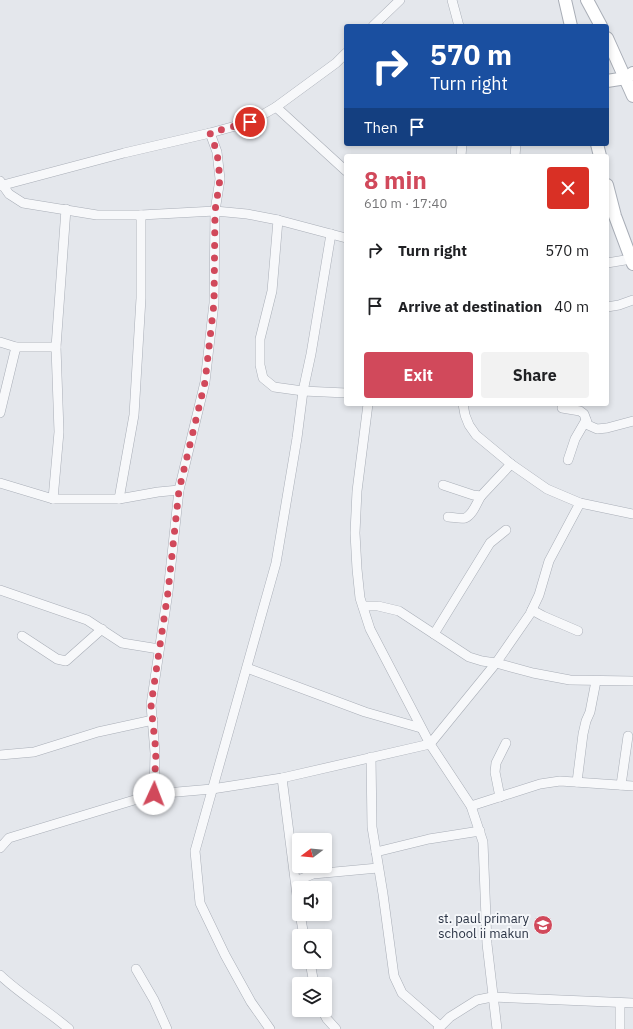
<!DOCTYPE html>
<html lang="en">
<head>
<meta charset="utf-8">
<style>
	body { margin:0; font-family:"IBM Plex Sans",sans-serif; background:#f2f2f2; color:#202124; height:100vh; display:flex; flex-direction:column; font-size:15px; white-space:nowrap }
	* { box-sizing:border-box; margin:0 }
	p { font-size:13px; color:#757577 }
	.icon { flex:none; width:22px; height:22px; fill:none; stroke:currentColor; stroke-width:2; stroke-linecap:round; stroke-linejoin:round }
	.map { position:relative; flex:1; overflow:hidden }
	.drawer { position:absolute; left:344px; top:154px; width:265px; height:252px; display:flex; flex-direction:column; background:#fff; border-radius:4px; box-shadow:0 2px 6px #0003 }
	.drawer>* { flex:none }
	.hud { position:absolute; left:344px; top:24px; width:265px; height:122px; border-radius:4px; box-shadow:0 2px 6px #0003; background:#1a4fa0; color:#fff; overflow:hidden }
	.needle { width:26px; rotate:254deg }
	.controls { position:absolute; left:292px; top:833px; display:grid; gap:8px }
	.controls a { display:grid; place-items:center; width:40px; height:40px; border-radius:4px; background:#fff; box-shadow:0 2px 6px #0003; font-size:20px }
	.pin { position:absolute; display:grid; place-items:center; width:34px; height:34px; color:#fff; margin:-17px; border:2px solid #fff; border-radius:50%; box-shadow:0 1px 4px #0007 }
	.me { position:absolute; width:44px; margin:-22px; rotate:2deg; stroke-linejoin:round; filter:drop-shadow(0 0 3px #0008) }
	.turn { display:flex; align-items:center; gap:14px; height:84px; padding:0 20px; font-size:18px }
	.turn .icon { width:52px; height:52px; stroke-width:2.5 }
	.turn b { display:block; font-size:28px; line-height:34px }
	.then { display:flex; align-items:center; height:38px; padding:0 20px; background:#0003; gap:8px; font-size:15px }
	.round { display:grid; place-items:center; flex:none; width:42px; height:42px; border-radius:4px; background:#f2f2f2 }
	.summary { display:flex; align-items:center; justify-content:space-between; height:68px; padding:0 20px }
	h1 { font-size:24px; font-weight:700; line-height:30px; color:#d1495b }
	.action { display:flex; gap:8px; margin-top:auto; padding:8px 20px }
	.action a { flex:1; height:46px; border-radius:4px; background:#d1495b; color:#fff; font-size:16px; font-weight:700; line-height:46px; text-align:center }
	.action a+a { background:#f2f2f2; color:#202124 }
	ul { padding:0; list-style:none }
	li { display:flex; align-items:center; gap:12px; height:56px; padding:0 20px }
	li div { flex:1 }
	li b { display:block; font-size:15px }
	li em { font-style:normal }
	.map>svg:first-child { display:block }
</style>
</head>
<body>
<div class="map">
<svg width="633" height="1029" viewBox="0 0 633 1029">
	<rect width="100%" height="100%" fill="#e4e7ec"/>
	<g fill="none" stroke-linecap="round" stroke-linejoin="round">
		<g stroke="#a9aeb7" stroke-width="10">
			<g id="street">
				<path d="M 452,0 L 459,26"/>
				<path d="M 373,26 L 400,0"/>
				<path d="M 276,107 L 346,171"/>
				<path d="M 461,156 L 462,144"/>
				<path d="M 515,156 L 516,144"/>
				<path d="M 0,181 L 9,194 L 23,203 L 97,215 L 141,215 L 215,211 L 247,214 L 278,220 L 346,238"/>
				<path d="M 0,186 L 124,153 L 210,133 L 250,122 L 276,107 L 336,63 L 346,53"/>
				<path d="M 278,220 L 272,291 L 260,339 L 260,365 L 263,378 L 274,387 L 303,391 L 346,393"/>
				<path d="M 607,263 L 631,259"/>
				<path d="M 607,307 L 619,305 L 633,300"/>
				<path d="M 0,342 L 16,347 L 56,347"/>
				<path d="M 368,404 L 357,491 L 355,533 L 357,569 L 360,598 L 370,629 L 430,744 L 471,806 L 483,842 L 487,944 L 497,1029"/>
				<path d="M 463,404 L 465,415 L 469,425 L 476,435 L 511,464 L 547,489 L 580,503 L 633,514"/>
				<path d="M 562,408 L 580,411 L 584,414 L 588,425 L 597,429 L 607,428 L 633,421"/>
				<path d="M 0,413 L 16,347"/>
				<path d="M 568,460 L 575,439 L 586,420"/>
				<path d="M 0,483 L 53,499 L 119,499 L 158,492 L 179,490"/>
				<path d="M 443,485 L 473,495 L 481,496 L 511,464"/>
				<path d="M 53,499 L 59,432 L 56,347 L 66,209"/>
				<path d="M 119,499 L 134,415 L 141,298 L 141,215"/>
				<path d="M 448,517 C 453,517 460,519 465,518 C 473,515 477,502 481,496"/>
				<path d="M 0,590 L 87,620 L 122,643 L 159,649"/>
				<path d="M 363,606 L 378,606 L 399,611 L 469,657 L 482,661 L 496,663 L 533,673 L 570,680 L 633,681"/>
				<path d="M 532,610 L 543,616 L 578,631"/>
				<path d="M 434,634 L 490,543 L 506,530"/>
				<path d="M 22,636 L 57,659 L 66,661 L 102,629"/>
				<path d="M 247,668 L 365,712 L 421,728"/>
				<path d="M 0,755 L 34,752 L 98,732 L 153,720"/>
				<path d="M 371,757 L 372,827 L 383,894 L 394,976 L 402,993 L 440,1026"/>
				<path d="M 282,778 L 299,911"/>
				<path d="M 577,782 L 583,734 L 586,721 L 590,712 L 596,681"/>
				<path d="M 621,785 L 628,736"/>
				<path d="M 154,794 L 155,753 L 151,705 L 168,592 L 179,490 L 205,382 L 214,303 L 215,211 L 220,179 L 217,152 L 210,133"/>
				<path d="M 500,797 L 495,772 L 496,763 L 506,743"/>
				<path d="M 471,806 L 540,784 L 560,781 L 633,786"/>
				<path d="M 0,848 L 9,838 L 154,794 L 212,789 L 282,778 L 430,744 L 496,663 L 530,614 L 539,595 L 549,561 L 580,503"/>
				<path d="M 376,852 L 429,839 L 480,831"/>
				<path d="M 296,881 L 313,874 L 378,868"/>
				<path d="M 300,914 L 304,936"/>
				<path d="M 310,962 L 314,984"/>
				<path d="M 136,969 L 154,1000 L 167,1029"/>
				<path d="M 0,975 C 21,995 47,1010 69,1029"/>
				<path d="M 322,1010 L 327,1019 L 336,1029"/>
				<path d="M 270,1029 L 251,1002 L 225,955 L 200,903 L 195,851 L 276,563 L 297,438 L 303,391 L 311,354 L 331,234"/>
				<path d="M 438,1029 L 450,1017 L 477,1000 L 492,997 L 633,1003"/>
				<path d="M 620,1029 L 620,1003"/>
			</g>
		</g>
		<g stroke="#a9aeb7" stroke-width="14">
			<g id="secondary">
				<path d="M 565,0 L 571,26"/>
				<path d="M 587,0 L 601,26"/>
				<path d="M 607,38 L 633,96"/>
				<path d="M 607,81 L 626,78 L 633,73"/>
				<path d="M 597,144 L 600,156"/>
				<path d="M 607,185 L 615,216 L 633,264"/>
			</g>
		</g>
		<use href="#street" stroke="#f7f8fa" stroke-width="9"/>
		<use href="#secondary" stroke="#fff" stroke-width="12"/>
	</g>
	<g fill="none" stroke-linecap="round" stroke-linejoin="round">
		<path stroke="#d1495b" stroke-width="7" stroke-dasharray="0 12.6" d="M 154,794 L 156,752 L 151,705 L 168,592 L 179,490 L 205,382 L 214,303 L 215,211 L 220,179 L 217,152 L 210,133 L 250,122"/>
	</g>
	<defs>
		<g id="school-disc" transform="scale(1)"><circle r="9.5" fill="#d1495b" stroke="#f4f6f9"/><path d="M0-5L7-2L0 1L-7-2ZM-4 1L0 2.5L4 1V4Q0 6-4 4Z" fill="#fff"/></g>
	</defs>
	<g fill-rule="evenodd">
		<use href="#school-disc" x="543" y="925"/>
	</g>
	<g text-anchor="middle" stroke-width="4" stroke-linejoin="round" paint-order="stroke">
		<g font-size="13" fill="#2b3445" stroke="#f4f6f9" text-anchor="end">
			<text x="529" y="923">st. paul primary<tspan x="529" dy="15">school ii makun</tspan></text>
		</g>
	</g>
</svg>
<div class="controls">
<a><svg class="needle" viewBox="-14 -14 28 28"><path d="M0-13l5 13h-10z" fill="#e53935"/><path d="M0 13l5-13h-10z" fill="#757577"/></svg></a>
<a><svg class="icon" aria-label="sound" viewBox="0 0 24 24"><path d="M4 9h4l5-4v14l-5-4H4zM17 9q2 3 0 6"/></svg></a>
<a><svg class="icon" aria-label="search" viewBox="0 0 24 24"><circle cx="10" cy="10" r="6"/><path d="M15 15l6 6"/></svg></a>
<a><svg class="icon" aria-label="layers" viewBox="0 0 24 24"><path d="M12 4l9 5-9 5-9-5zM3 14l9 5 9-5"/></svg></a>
</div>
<div class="pin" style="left:250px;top:122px;background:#d93025"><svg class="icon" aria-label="arrive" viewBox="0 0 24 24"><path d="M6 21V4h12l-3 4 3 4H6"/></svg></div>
<svg class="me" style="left:154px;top:794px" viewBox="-20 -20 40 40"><circle r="19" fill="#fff"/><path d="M0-13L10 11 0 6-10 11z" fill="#d1495b"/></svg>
<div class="hud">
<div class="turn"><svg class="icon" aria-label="right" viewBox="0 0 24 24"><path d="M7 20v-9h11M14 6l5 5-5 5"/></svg><div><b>570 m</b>Turn right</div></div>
<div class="then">Then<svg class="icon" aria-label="arrive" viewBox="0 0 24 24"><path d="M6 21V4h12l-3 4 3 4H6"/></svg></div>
</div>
<section class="drawer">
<div class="summary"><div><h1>8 min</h1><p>610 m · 17:40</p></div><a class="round" style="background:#d93025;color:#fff"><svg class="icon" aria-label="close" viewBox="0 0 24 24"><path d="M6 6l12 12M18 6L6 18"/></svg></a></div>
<ul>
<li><svg class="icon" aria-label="right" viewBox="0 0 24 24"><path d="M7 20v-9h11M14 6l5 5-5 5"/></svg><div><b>Turn right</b></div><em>570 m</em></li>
<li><svg class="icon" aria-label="arrive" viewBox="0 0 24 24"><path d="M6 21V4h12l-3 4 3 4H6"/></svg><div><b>Arrive at destination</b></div><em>40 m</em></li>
</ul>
<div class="action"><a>Exit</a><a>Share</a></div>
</section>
</div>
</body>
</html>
